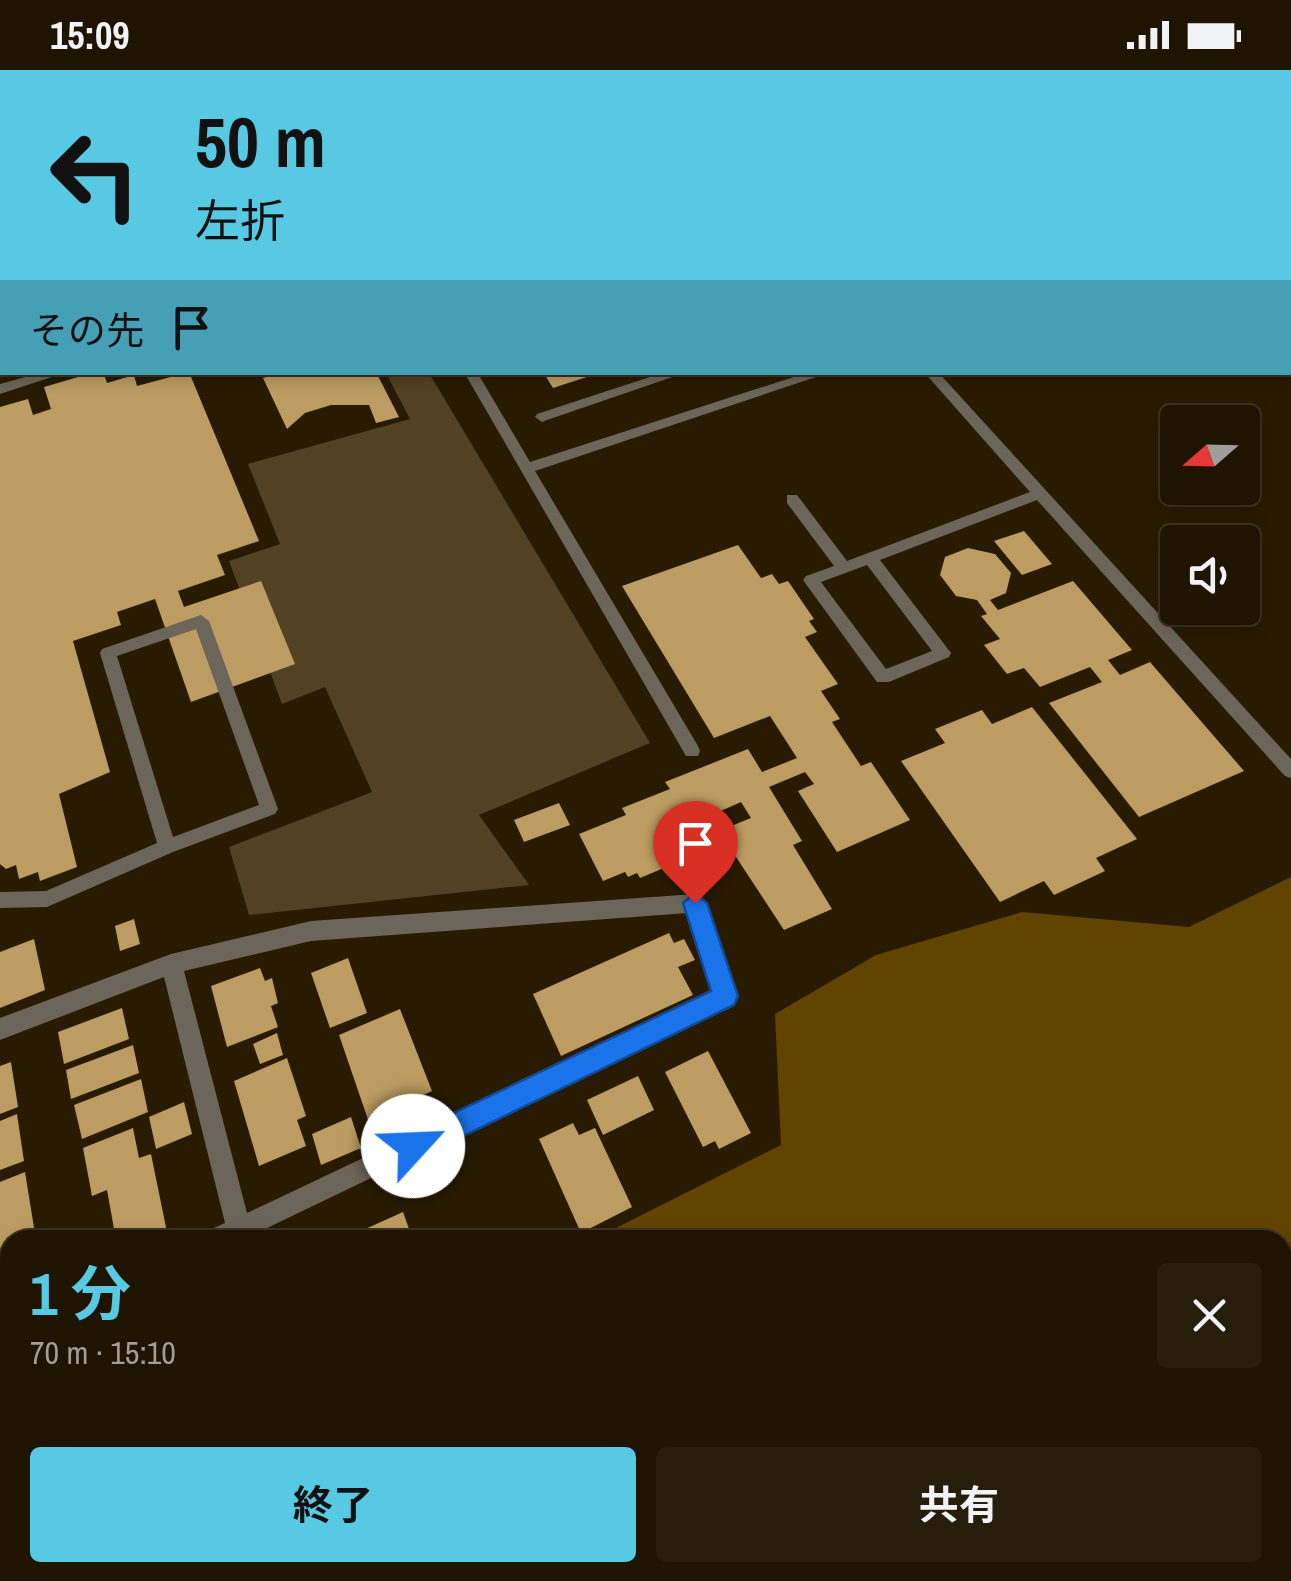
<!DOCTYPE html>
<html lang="ja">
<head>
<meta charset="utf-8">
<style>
	body { margin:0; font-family:"Archivo Narrow","Noto Sans JP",sans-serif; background:#261d0b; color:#f1f3f6; height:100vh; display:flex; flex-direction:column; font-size:38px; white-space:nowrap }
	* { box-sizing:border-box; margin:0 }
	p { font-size:32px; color:#a19e99 }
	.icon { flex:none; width:55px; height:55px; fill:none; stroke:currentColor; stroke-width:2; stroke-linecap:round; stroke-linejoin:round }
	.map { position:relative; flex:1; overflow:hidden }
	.details { position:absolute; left:0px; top:1160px; width:1292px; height:352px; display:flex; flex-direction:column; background:#1e1401; border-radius:30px 30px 0 0; box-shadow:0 5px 15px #0003,0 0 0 2px #3c3323 }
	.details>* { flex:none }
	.top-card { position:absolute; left:0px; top:0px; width:1292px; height:305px; box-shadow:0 5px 15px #0003,0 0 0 2px #3c3323; background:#58c9e3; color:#111; overflow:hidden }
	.needle { width:65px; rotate:250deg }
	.buttons { position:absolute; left:1160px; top:335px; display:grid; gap:20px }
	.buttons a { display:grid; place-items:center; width:100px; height:100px; border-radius:10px; background:#1e1401; box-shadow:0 5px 15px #0003,0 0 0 2px #3c3323; font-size:50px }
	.pin { position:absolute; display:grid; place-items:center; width:85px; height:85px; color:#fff; margin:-102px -42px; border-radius:50% 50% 50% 0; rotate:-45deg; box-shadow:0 0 10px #0007 }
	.pin .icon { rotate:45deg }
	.me { position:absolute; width:110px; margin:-55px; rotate:65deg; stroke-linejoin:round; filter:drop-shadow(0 0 8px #0008) }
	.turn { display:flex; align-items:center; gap:35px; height:210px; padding:0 30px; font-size:45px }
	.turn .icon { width:130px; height:130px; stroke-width:2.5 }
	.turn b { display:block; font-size:70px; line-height:85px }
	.then { display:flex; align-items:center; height:95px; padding:0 30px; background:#0003; gap:20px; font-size:38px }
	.round { display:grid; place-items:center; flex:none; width:105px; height:105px; border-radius:10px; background:#261d0b }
	.summary { display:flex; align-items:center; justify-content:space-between; height:170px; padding:0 30px }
	h1 { font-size:60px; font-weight:700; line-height:75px; color:#58c9e3 }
	.primary-button { display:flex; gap:20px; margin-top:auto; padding:20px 30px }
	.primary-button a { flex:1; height:115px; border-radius:10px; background:#58c9e3; color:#111; font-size:40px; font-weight:700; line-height:115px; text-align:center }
	.primary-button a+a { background:#261d0b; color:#f1f3f6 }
	.status { display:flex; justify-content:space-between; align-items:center; height:70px; padding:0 50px; background:#1e1401; direction:ltr }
	.status svg { height:28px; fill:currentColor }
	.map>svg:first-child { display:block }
</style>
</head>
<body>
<div class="status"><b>15:09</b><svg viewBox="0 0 49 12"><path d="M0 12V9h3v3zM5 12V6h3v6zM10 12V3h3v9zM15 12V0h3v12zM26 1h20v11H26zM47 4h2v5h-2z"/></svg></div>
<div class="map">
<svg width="1291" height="1511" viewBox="0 0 1291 1511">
	<rect width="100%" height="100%" fill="#281b01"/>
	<path fill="#524223" d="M 386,303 L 429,303 L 650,673 L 479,745 L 529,815 L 249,845 L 229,777 L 372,722 L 325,617 L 282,634 L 229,491 L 280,474 L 248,394 L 410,349 Z"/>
	<path fill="#604400" d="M 1291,807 L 1291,1511 L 0,1511 L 0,1467 L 10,1462 L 10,1502 L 1282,1502 L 1282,1170 L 592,1170 L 781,1075 L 775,944 L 876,885 L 1022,842 L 1189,857 Z"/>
	<g fill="#bc9c62">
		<path d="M 95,302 L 103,302 L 107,313 L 134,305 L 137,316 L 189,302 L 259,471 L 217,485 L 225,505 L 178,521 L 184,537 L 261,511 L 295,594 L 191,632 L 155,529 L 117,542 L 121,555 L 73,571 L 110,702 L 59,724 L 77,797 L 40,811 L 38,802 L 19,809 L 16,795 L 6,799 L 0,794 L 0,337 L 28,329 L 33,345 L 51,339 L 44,317 Z"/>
		<path d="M 282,302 L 376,302 L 399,347 L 376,353 L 369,335 L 331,335 L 305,343 L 287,359 L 263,308 Z"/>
		<path d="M 543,302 L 599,302 L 599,303 L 553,318 Z"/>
		<path d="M 1024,461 L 1052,494 L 1022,505 L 994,471 Z"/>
		<path d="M 738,475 L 761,508 L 772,504 L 779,514 L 788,511 L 814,549 L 809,551 L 817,562 L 805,567 L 838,614 L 821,621 L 840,649 L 832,652 L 861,696 L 871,692 L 910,750 L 837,782 L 798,721 L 814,714 L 805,702 L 769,717 L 802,771 L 793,775 L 832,839 L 784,860 L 719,761 L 751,748 L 741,732 L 698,751 L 714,777 L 640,808 L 637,803 L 628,807 L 625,802 L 603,811 L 579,764 L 626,745 L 622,738 L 670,719 L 665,712 L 748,679 L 762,702 L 797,688 L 770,646 L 714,668 L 622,516 Z"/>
		<path d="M 968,478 L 995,484 L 1011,503 L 1006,523 L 990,530 L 998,540 L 1073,511 L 1132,580 L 1108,590 L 1120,605 L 1150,592 L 1244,701 L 1139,747 L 1049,633 L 1102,612 L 1090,597 L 1040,617 L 1024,598 L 1007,604 L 984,575 L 1000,569 L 981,546 L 987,544 L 977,530 L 956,526 L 940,505 L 945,487 Z"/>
		<path d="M 1032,637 L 1137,769 L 1096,788 L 1105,801 L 1054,825 L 1044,811 L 1000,832 L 901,691 L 945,673 L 935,659 L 982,640 L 992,654 Z"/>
		<path d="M 559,733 L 570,755 L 524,772 L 514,750 Z"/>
		<path d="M 134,849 L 140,874 L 120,881 L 115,856 Z"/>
		<path d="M 669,863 L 674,873 L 684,869 L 695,890 L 678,897 L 693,925 L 561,986 L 533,924 Z"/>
		<path d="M 34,869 L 45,920 L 0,938 L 0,882 Z"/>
		<path d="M 348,888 L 367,943 L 330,958 L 311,903 Z"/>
		<path d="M 260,898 L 265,911 L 272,908 L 278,933 L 271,936 L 278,957 L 227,977 L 211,916 Z"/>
		<path d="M 122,938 L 129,969 L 64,994 L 58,962 Z"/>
		<path d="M 400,939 L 432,1021 L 401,1035 L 407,1052 L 374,1067 L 339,965 Z"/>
		<path d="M 277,963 L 283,985 L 260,994 L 253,974 Z"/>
		<path d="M 133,975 L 139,1003 L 71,1029 L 66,1000 Z"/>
		<path d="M 708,981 L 751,1063 L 719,1079 L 715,1071 L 703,1077 L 665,1002 Z"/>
		<path d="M 287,988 L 306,1046 L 297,1050 L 306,1076 L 259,1096 L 234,1011 Z"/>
		<path d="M 11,992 L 18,1037 L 0,1044 L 0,996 Z"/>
		<path d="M 638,1006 L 654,1040 L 603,1065 L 587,1030 Z"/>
		<path d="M 141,1009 L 148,1042 L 82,1069 L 74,1035 Z"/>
		<path d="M 184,1032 L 192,1064 L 156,1079 L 149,1047 Z"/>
		<path d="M 17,1044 L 24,1091 L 0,1100 L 0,1051 Z"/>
		<path d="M 351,1047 L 361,1078 L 321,1095 L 312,1064 Z"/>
		<path d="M 573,1053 L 579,1065 L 595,1058 L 632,1137 L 581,1163 L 539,1069 Z"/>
		<path d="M 133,1058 L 139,1088 L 151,1084 L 168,1167 L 160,1170 L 116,1170 L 107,1120 L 92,1126 L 83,1078 Z"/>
		<path d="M 25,1102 L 36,1170 L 10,1170 L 10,1216 L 0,1220 L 0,1112 Z"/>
		<path d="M 403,1142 L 413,1170 L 341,1170 Z"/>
		<path d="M 10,1324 L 10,1443 L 0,1447 L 0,1328 Z"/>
	</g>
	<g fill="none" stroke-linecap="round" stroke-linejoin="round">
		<g fill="#6c6559" fill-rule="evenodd">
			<path d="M 284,0 L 295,0 L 296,2 L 285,2 Z"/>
			<path d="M 405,0 L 416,0 L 417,2 L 406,2 Z"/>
			<path d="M 564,0 L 575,0 L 576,2 L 565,2 Z"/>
			<path d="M 656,0 L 667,0 L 668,2 L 657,2 Z"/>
			<path d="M 43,302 L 67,302 L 0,324 L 0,314 Z"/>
			<path d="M 464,302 L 477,302 L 530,392 L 809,302 L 831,302 L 535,401 L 698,676 L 700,681 L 698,686 L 686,686 Z"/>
			<path d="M 665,302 L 687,302 L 547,350 L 542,352 L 535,347 L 537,344 Z"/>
			<path d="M 924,302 L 938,302 L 1291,689 L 1291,708 L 1285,706 L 1037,430 L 880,490 L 951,583 L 949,587 L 889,612 L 877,612 L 803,510 L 806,506 L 834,496 L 787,433 L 787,425 L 797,425 L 847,491 L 1030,422 ZM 867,495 L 932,581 L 886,599 L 821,512 Z"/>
			<path d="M 201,545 L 209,551 L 278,739 L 275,744 L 173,782 L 47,837 L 0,838 L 0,822 L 46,821 L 157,773 L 100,583 L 102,579 ZM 196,559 L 259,735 L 173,767 L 117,586 Z"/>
		</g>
		<g fill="#6c6559" fill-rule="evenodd">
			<path d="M 695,824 L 702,826 L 705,833 L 736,927 L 733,934 L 242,1170 L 204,1170 L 207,1161 L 225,1153 L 164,907 L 0,970 L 0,948 L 171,884 L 311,851 ZM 688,843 L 713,922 L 247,1143 L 184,901 L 311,871 Z"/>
			<path d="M 10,1252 L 10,1278 L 0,1283 L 0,1257 Z"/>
		</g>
		<rect fill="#6c6559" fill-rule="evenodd" x="0" y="125" width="2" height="8"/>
	</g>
	<path fill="#1a73e8" stroke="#114b97" stroke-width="2.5" d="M 695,823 L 707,833 L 738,926 L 734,935 L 422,1086 L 413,1089 L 403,1086 L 400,1076 L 403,1067 L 711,921 L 683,833 Z"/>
</svg>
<div class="buttons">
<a><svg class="needle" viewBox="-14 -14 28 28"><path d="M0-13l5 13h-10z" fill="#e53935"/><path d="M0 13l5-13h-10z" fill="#a19e99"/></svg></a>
<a><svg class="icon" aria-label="sound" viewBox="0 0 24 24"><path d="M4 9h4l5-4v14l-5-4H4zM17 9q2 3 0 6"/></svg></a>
</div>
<div class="pin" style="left:695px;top:833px;background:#d93025"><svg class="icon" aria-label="arrive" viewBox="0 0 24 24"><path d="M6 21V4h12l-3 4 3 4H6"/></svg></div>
<svg class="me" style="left:413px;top:1076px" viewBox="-20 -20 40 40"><circle r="19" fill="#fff"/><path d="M0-13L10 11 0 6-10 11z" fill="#1a73e8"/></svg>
<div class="top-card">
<div class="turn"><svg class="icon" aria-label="left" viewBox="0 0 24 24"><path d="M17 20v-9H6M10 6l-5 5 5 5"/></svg><div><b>50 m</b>左折</div></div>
<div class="then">その先<svg class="icon" aria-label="arrive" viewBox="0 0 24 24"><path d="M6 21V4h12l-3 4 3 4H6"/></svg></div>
</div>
<section class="details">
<div class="summary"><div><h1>1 分</h1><p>70 m · 15:10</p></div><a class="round"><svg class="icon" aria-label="close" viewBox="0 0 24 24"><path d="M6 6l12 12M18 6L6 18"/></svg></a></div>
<div class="primary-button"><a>終了</a><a>共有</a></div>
</section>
</div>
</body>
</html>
